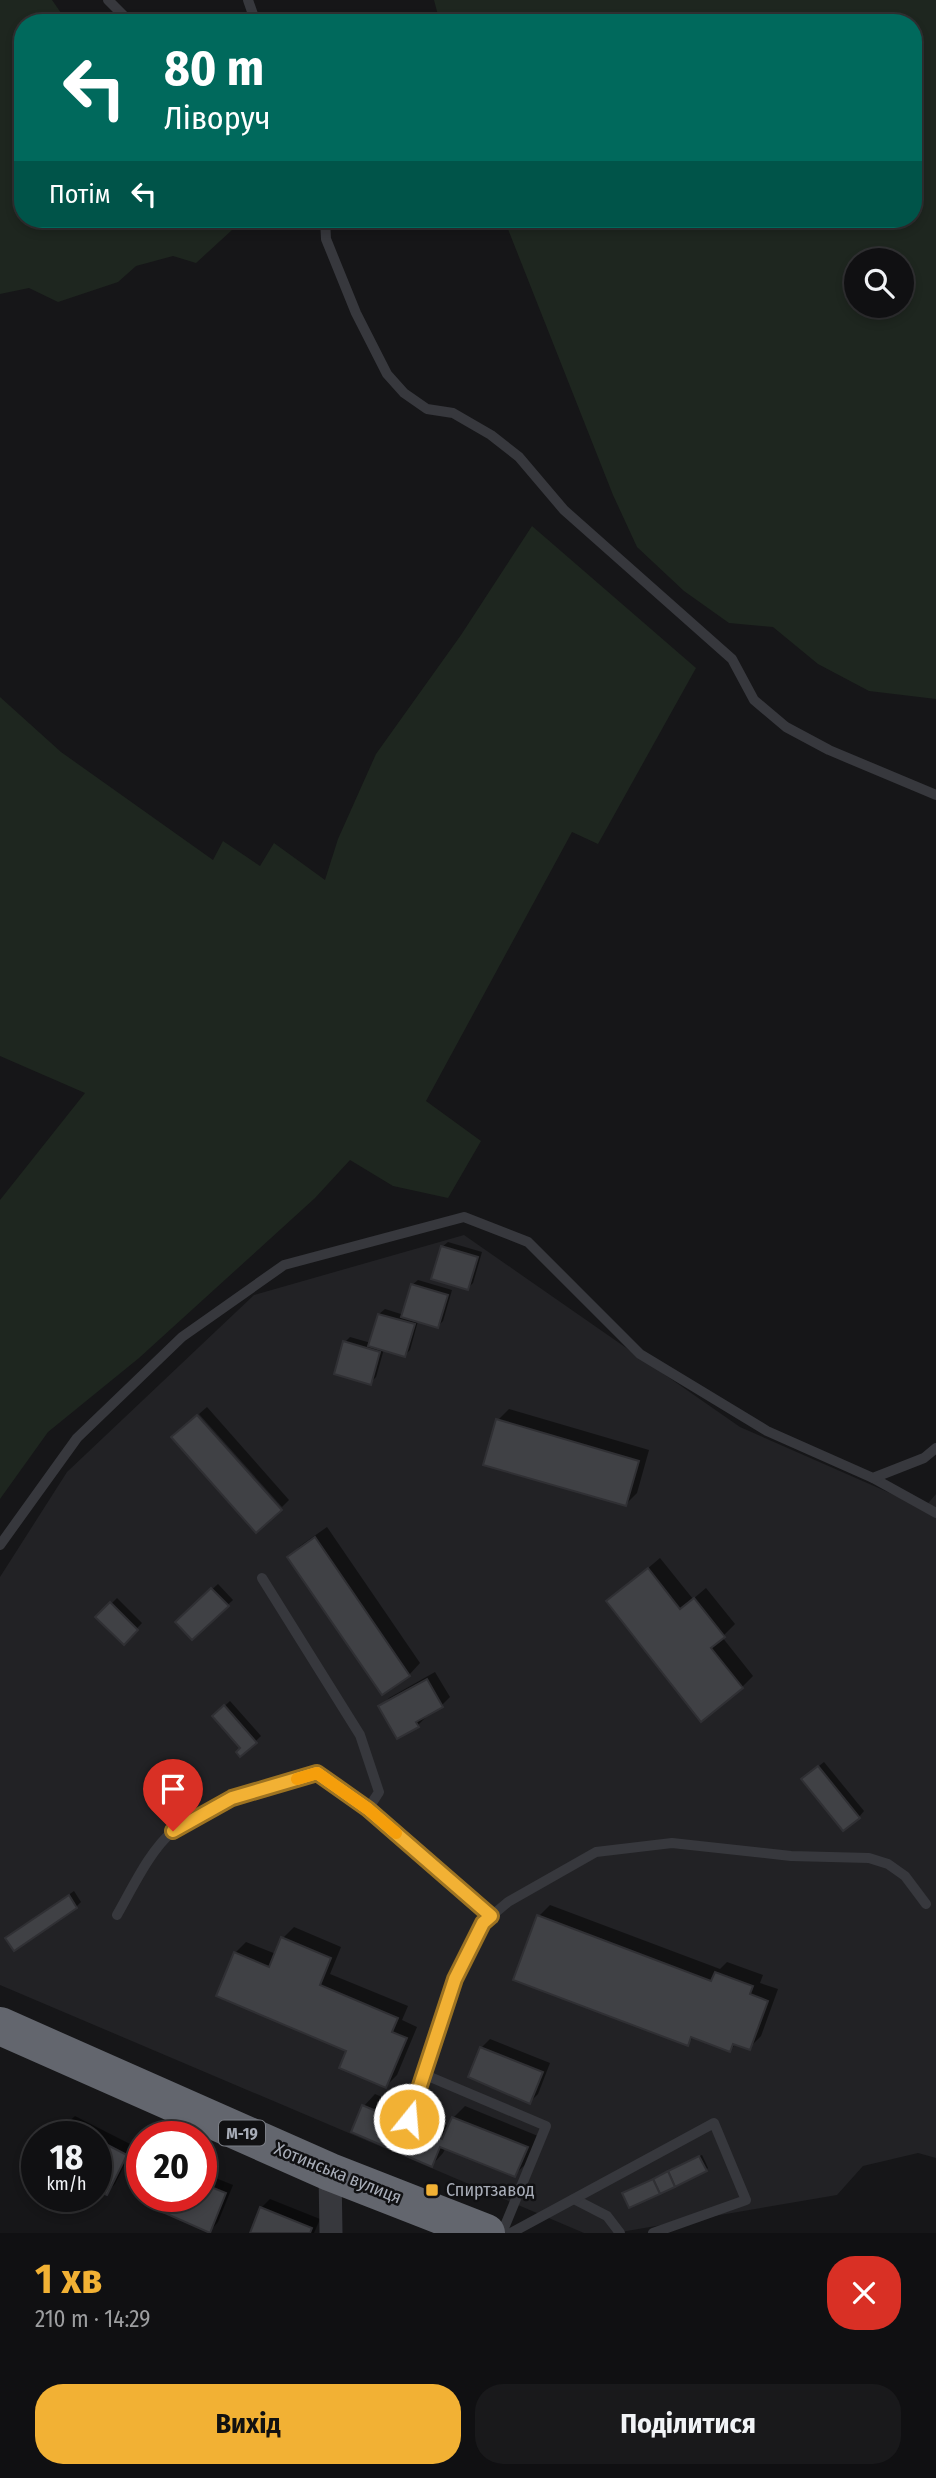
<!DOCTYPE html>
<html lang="uk">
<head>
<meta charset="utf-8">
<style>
	body { margin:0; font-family:"Fira Sans Condensed",sans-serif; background:#19191b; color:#f1f3f6; height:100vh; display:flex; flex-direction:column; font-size:26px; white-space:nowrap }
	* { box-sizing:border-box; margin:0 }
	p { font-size:23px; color:#9c9d9f }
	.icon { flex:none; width:38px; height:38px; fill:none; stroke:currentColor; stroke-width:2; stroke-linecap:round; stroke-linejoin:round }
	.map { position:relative; height:2233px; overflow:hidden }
	.side { display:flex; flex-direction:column; background:#101012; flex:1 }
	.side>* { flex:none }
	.hud { position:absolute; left:14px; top:14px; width:908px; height:214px; border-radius:28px; box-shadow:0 4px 10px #0003,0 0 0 2px #303032; background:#00695c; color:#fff; overflow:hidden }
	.controls { position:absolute; left:844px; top:248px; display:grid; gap:14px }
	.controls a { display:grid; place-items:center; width:70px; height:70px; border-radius:50%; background:#101012; box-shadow:0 4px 10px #0003,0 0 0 2px #303032; font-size:35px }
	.speed { position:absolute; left:21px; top:2121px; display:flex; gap:14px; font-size:35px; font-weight:700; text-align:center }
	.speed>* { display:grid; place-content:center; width:91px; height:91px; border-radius:50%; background:#101012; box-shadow:0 4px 10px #0003,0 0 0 2px #303032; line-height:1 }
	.speed small { font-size:18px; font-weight:400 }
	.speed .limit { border:10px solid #d22; background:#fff; color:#111 }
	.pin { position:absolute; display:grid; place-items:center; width:60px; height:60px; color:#fff; margin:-72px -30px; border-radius:50% 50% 50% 0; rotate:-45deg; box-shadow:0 0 7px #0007 }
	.pin .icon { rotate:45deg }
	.me { position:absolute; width:77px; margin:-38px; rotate:17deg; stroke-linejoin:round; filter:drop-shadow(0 0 5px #0008) }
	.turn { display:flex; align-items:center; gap:24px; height:147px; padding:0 35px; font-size:32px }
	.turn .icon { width:91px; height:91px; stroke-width:2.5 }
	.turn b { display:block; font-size:49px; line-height:60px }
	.then { display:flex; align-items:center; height:66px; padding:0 35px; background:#0003; gap:14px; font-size:26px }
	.round { display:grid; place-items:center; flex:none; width:74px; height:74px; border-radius:28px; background:#19191b }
	.overview { display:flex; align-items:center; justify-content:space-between; height:119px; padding:0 35px }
	h1 { font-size:42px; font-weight:700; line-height:52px; color:#f2b134 }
	.button { display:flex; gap:14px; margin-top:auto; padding:14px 35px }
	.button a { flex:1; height:80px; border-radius:28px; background:#f2b134; color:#111; font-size:28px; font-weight:700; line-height:80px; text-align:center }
	.button a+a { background:#19191b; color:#f1f3f6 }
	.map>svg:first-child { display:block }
</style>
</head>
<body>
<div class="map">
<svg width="936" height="2233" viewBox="0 0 936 2233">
	<rect width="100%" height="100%" fill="#161618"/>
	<path fill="#222225" d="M 464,1235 L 740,1427 L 924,1508 L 936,1494 L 936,2158 L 918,2153 L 863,2166 L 837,2195 L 615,2233 L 584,2233 L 0,1985 L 0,1577 L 67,1472 L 254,1295 Z"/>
	<g fill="#1e261f" fill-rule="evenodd">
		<path d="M 0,0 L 52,0 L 68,23 L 23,23 L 23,219 L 244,219 L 196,263 L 173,256 L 136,266 L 118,282 L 58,302 L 29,288 L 0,294 Z"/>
		<path d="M 434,0 L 936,0 L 936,699 L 869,691 L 818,664 L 773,627 L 729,623 L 684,591 L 637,547 L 613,495 L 504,219 L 914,219 L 914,23 L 440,23 ZM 856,261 L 901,261 L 901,306 L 856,306 Z"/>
		<path d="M 532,526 L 696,668 L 598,844 L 572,832 L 426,1101 L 481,1141 L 448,1198 L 393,1186 L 350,1160 L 315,1198 L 139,1358 L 48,1432 L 0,1499 L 0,1200 L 85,1093 L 0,1056 L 0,697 L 61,752 L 213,860 L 223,841 L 260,866 L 274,843 L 325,880 L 338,839 L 376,754 L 461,635 Z"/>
	</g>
	<g fill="#0007">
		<path d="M 448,1242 L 482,1252 L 473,1283 L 468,1288 L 442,1247 Z"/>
		<path d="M 418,1280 L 452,1290 L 443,1321 L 438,1326 L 418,1321 L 410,1350 L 405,1355 L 384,1349 L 376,1377 L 370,1383 L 345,1342 L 350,1337 L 371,1343 L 379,1314 L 385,1309 L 404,1315 L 412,1285 Z"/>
		<path d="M 207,1407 L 289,1500 L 282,1507 L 199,1414 Z"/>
		<path d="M 509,1409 L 649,1450 L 637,1493 L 626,1504 L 498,1420 Z"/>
		<path d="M 327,1527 L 420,1663 L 409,1675 L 382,1693 L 289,1557 L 300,1546 Z"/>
		<path d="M 660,1558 L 693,1599 L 706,1588 L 735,1624 L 722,1637 L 753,1676 L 742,1687 L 608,1602 Z"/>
		<path d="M 218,1584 L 233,1600 L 192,1638 L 177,1622 Z"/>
		<path d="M 117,1598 L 142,1623 L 124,1642 L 98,1617 Z"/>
		<path d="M 435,1672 L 450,1697 L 442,1705 L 425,1715 L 426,1717 L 418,1725 L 381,1707 L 389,1698 Z"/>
		<path d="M 230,1701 L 261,1736 L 241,1755 L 242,1748 L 214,1716 Z"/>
		<path d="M 824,1762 L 864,1811 L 859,1817 L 809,1774 Z"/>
		<path d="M 74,1891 L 81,1902 L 76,1907 L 8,1938 Z"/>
		<path d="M 550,1905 L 720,1969 L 727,1962 L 763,1975 L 760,1983 L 778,1989 L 761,2036 L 749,2048 L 737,2043 L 730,2050 L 695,2036 L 687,2044 L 539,1916 Z"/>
		<path d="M 294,1927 L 341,1947 L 330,1974 L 408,2006 L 402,2020 L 417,2027 L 397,2075 L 386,2086 L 349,2050 L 235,1953 L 246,1942 L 276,1954 L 283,1938 Z"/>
		<path d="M 490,2039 L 550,2063 L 538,2094 L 530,2102 L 481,2048 Z"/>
		<path d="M 375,2094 L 450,2127 L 453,2118 L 465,2106 L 538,2136 L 526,2164 L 514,2175 L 446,2147 L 443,2153 L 432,2165 L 353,2131 L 364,2106 Z"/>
		<path d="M 75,2116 L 134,2146 L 115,2184 L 106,2193 L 96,2188 L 96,2137 L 60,2137 L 66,2124 Z"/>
		<path d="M 702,2155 L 708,2168 L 706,2170 L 626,2191 Z"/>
		<path d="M 201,2172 L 233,2185 L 218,2222 L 210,2231 L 201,2196 Z"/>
		<path d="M 270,2199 L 320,2219 L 314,2233 L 252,2233 L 261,2208 Z"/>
	</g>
	<g fill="#404145" stroke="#303034" stroke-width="2">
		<path d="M 441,1246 L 478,1257 L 468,1290 L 431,1279 Z"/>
		<path d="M 411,1284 L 448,1295 L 438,1328 L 401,1317 Z"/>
		<path d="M 378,1314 L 415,1324 L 405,1357 L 368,1346 Z"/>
		<path d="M 343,1341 L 380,1352 L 371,1385 L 334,1374 Z"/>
		<path d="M 197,1415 L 282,1510 L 256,1533 L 171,1437 Z"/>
		<path d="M 496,1419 L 639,1461 L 626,1506 L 483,1465 Z"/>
		<path d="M 315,1537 L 410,1676 L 382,1695 L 287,1557 Z"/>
		<path d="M 648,1568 L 680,1609 L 694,1598 L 725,1637 L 711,1648 L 743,1688 L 701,1722 L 606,1601 Z"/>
		<path d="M 211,1588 L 229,1606 L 192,1640 L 175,1622 Z"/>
		<path d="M 110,1602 L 138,1630 L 124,1645 L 95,1617 Z"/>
		<path d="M 427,1679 L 443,1707 L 416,1722 L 419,1727 L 397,1739 L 378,1706 Z"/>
		<path d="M 224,1705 L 257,1743 L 240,1757 L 236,1752 L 240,1748 L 212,1716 Z"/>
		<path d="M 818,1766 L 860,1818 L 843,1831 L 801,1779 Z"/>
		<path d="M 69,1895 L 77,1908 L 14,1951 L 5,1938 Z"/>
		<path d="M 537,1915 L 711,1981 L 715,1972 L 753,1986 L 750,1994 L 768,2001 L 750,2050 L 733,2044 L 730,2052 L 691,2037 L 688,2046 L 513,1980 Z"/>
		<path d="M 281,1937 L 331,1958 L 320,1985 L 398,2018 L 392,2032 L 407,2038 L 386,2088 L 339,2068 L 346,2051 L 216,1996 L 234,1952 L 269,1967 Z"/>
		<path d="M 480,2047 L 543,2072 L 530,2104 L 468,2077 Z"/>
		<path d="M 362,2105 L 442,2139 L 452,2117 L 528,2147 L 515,2177 L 440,2147 L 432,2167 L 351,2132 Z"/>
		<path d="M 65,2123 L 91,2137 L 58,2137 Z"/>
		<path d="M 96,2139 L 127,2155 L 107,2195 L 96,2190 Z"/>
		<path d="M 699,2156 L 707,2171 L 675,2187 L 668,2171 Z"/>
		<path d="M 668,2171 L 675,2187 L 660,2194 L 653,2179 Z"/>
		<path d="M 653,2179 L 660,2194 L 629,2208 L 622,2193 Z"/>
		<path d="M 201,2183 L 226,2193 L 210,2233 L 149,2206 L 153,2196 L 201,2196 Z"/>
		<path d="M 260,2207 L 312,2228 L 310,2233 L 250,2233 Z"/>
	</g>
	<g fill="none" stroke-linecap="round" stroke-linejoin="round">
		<g stroke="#37383d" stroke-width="10">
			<path d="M 108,0 L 131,23"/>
			<path d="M 248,0 L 256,23"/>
			<path d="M 325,219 L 326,239 L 356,313 L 387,374 L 404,393 L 427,409 L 453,413 L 491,435 L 519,457 L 564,510 L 732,659 L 754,700 L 786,727 L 829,750 L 936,795"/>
			<path d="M 873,1478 L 936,1513"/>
			<path d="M 0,1545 L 77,1438 L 182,1337 L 284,1265 L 464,1217 L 528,1242 L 640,1354 L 767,1431 L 873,1478 L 924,1458 L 936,1448"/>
			<path d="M 262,1578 L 360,1735 L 379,1792 L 368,1809 L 491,1916"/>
			<path d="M 117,1915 C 132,1889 150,1850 173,1831 C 209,1800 273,1786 317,1773 L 368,1809"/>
			<path d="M 423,2074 L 546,2126 L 502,2233"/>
			<path d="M 409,2118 L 455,1979 L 483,1923 L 508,1902 L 596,1852 L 672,1843 L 791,1856 L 869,1858 L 888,1864 L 905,1876 L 926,1904"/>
			<path d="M 574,2199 L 607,2216 L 620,2233"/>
			<path d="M 511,2233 L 714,2123 L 746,2200 L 653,2233"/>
		</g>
		<path stroke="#37383d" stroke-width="23" d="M 330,2172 L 331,2233"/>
		<path stroke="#63666e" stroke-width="38" d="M 0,2026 L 330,2172 L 486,2233"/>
	</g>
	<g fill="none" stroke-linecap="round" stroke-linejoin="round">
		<g stroke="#9d7322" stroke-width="18">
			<path id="route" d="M 173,1831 L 232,1798 L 317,1773 L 368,1809 L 491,1916 L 483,1923 L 455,1979 L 409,2119"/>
		</g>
		<use href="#route" stroke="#f2b134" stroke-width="12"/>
		<path stroke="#f59e0b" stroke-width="12" d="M 297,1779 L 317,1773 L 368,1809 L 396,1833"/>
	</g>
	<rect fill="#f2b134" stroke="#111113" stroke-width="2.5" x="425" y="2183" width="14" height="14" rx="3.5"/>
	<g text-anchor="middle" stroke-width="5" stroke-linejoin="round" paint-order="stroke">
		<rect fill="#111113" stroke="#7b7e86" stroke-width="2" x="219" y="2120.5" width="46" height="25" rx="5"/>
		<g font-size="16" font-weight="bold" fill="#a8adb8">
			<text x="242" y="2139">М-19</text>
		</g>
		<g font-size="18" fill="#a8adb8" stroke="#111113">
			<text transform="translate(338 2173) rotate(22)" y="6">Хотинська вулиця</text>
		</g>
		<g font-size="18" fill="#a8adb8" stroke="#111113" text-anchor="start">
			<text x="446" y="2196">Спиртзавод</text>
		</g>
	</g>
</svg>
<div class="controls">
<a><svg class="icon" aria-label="search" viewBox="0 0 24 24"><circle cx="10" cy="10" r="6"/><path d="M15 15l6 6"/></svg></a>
</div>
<div class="speed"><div>18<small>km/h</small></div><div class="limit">20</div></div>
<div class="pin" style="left:173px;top:1831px;background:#d93025"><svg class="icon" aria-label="arrive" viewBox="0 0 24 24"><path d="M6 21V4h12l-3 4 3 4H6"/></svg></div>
<svg class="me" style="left:409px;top:2119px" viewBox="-20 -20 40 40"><circle r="17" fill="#f2b134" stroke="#fff" stroke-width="3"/><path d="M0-11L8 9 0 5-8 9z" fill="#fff"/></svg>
<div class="hud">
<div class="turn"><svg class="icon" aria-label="left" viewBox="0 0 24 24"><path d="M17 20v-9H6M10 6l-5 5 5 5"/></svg><div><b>80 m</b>Ліворуч</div></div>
<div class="then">Потім<svg class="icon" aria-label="left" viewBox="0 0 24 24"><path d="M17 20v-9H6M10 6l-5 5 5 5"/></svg></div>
</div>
</div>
<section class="side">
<div class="overview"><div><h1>1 хв</h1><p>210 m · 14:29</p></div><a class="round" style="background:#d93025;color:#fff"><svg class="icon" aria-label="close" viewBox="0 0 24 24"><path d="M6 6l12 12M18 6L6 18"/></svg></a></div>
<div class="button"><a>Вихід</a><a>Поділитися</a></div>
</section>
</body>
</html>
